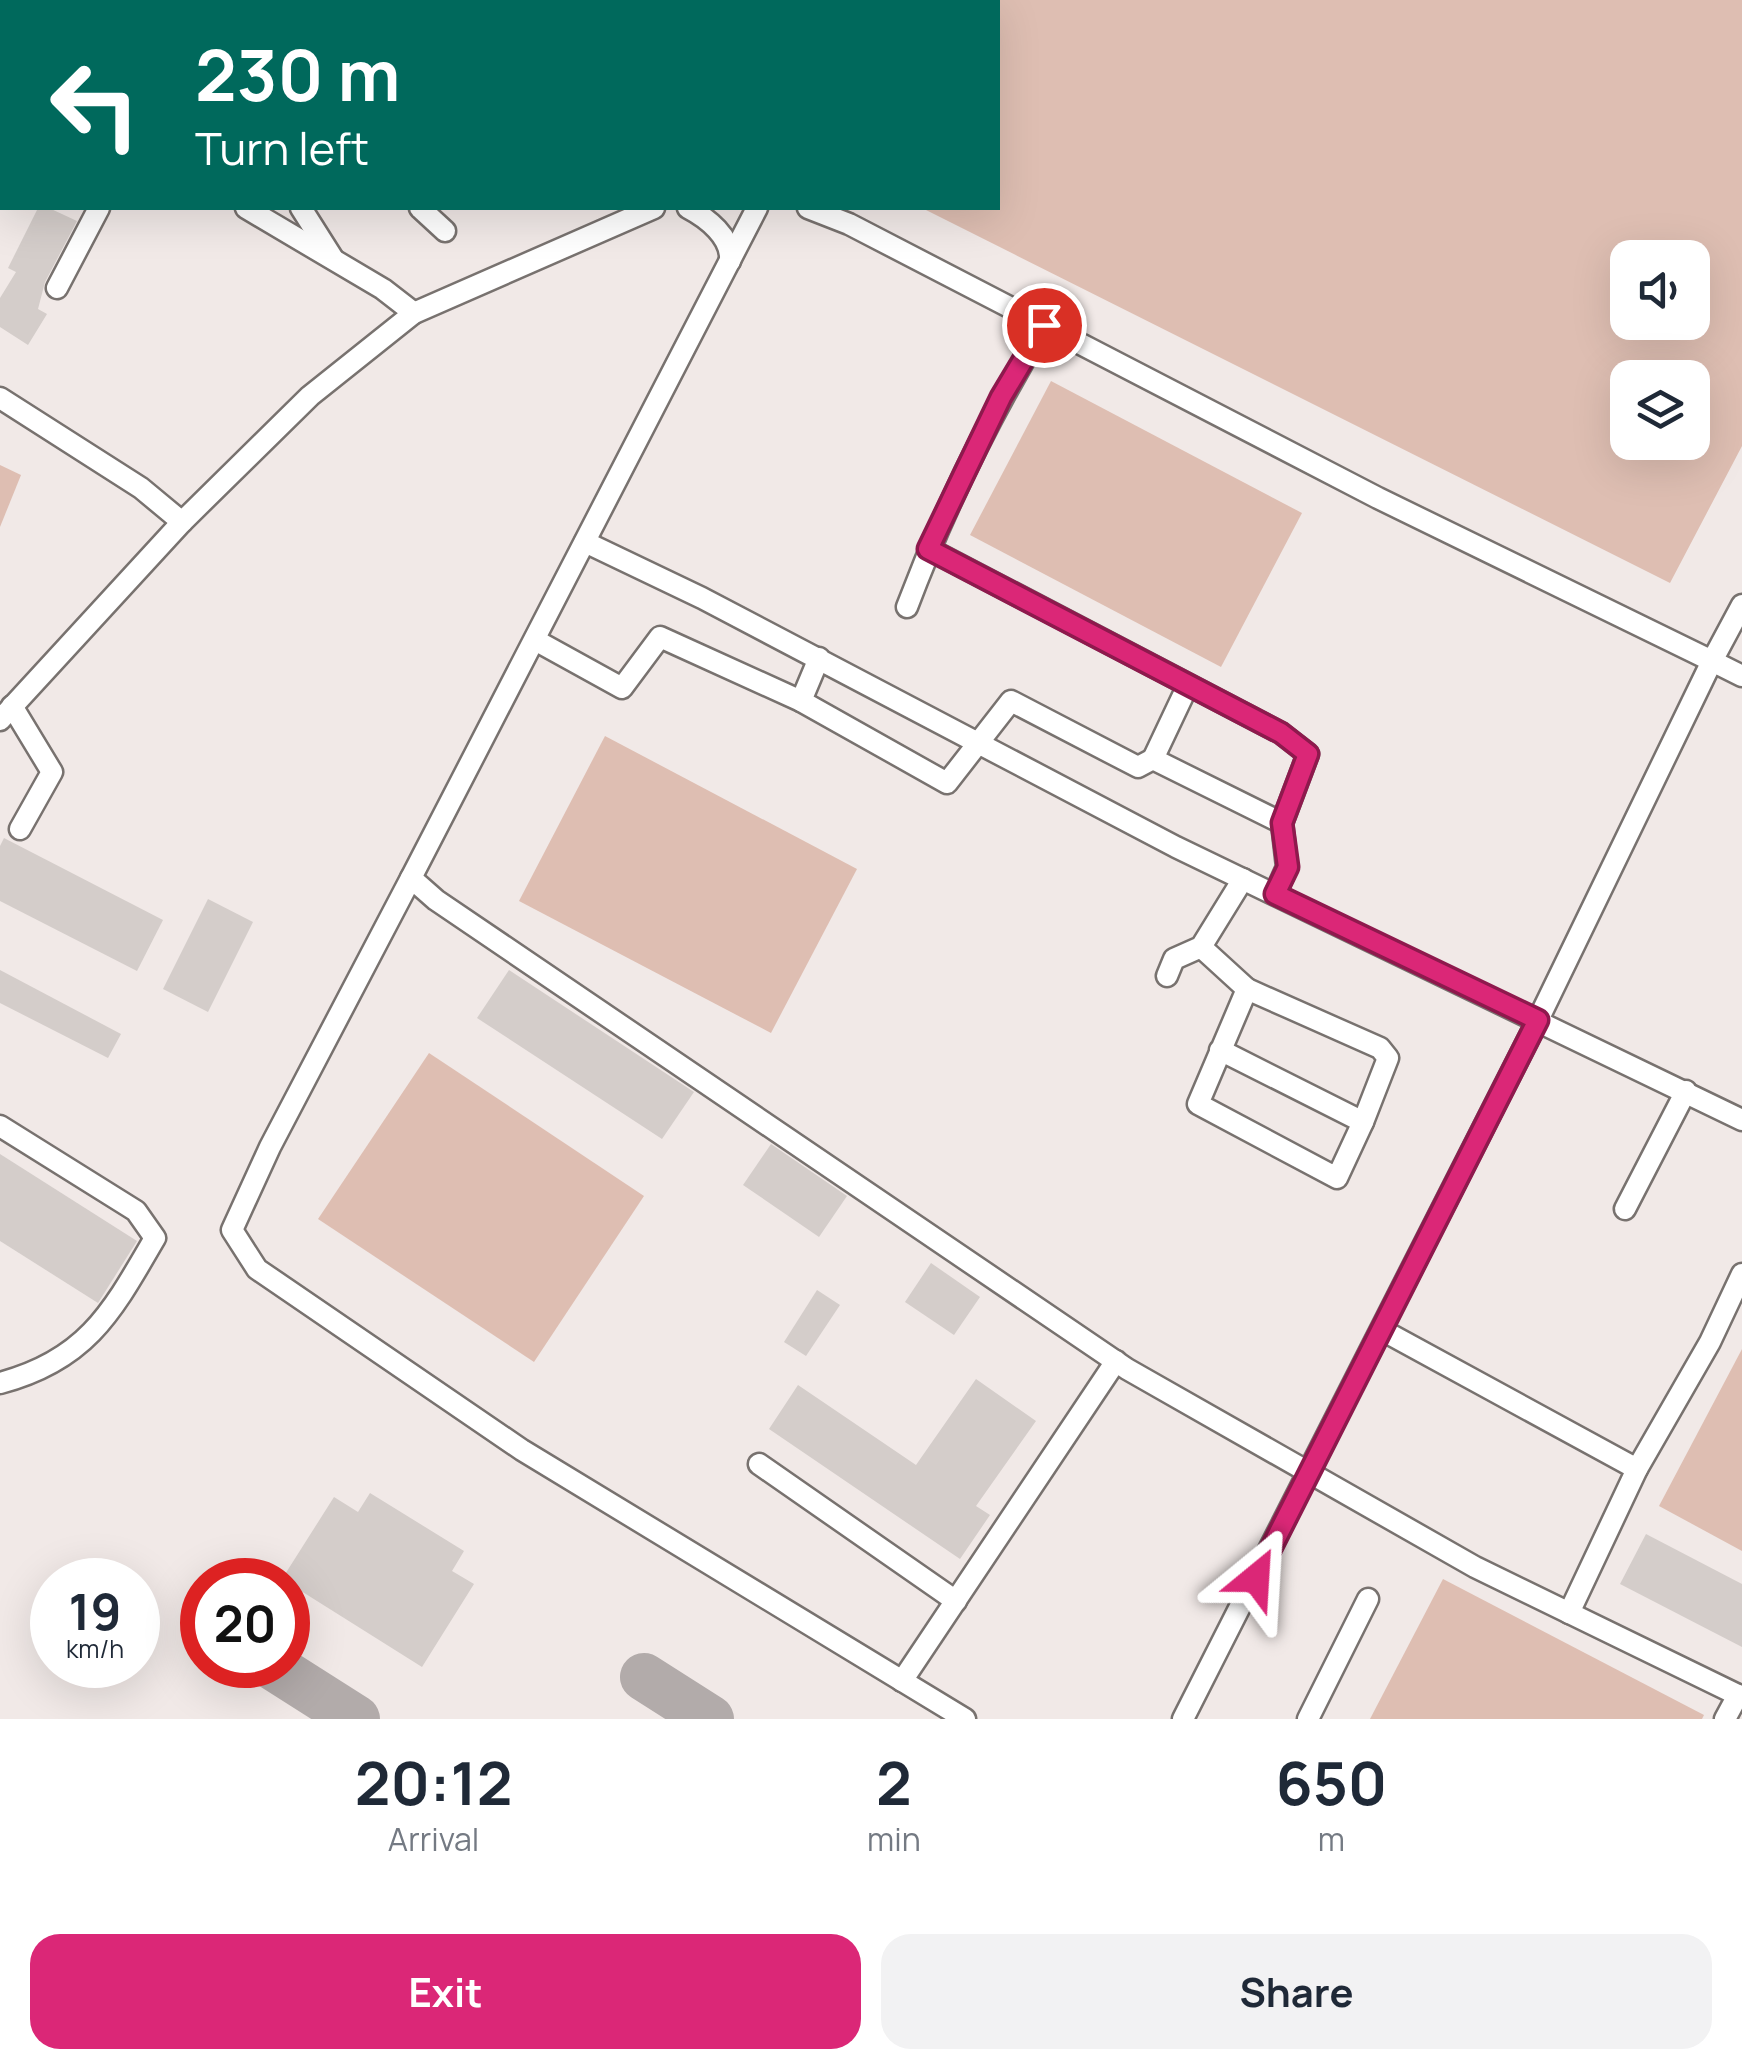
<!DOCTYPE html>
<html lang="en">
<head>
<meta charset="utf-8">
<style>
	body { margin:0; font-family:Manrope,sans-serif; background:#f2f2f3; color:#1f2937; height:100vh; display:flex; flex-direction:column; font-size:38px; white-space:nowrap }
	* { box-sizing:border-box; margin:0 }
	p { font-size:32px; color:#747a83 }
	.icon { flex:none; width:55px; height:55px; fill:none; stroke:currentColor; stroke-width:2; stroke-linecap:round; stroke-linejoin:round }
	.map { position:relative; height:1719px; overflow:hidden }
	.details { display:flex; flex-direction:column; background:#fff; flex:1 }
	.details>* { flex:none }
	.guide { position:absolute; left:0px; top:0px; width:1000px; height:210px; box-shadow:0 10px 40px #0002; background:#00695c; color:#fff; overflow:hidden }
	.fabs { position:absolute; left:1610px; top:240px; display:grid; gap:20px }
	.fabs a { display:grid; place-items:center; width:100px; height:100px; border-radius:20px; background:#fff; box-shadow:0 10px 40px #0002; font-size:50px }
	.speed { position:absolute; left:30px; top:1558px; display:flex; gap:20px; font-size:50px; font-weight:700; text-align:center }
	.speed>* { display:grid; place-content:center; width:130px; height:130px; border-radius:50%; background:#fff; box-shadow:0 10px 40px #0002; line-height:1 }
	.speed small { font-size:25px; font-weight:400 }
	.speed .limit { border:15px solid #d22; background:#fff; color:#111 }
	.pin { position:absolute; display:grid; place-items:center; width:85px; height:85px; color:#fff; margin:-42px; border:5px solid #fff; border-radius:50%; box-shadow:0 2px 10px #0007 }
	.me { position:absolute; width:110px; margin:-55px; rotate:27deg; stroke-linejoin:round; filter:drop-shadow(0 0 8px #0008) }
	.turn { display:flex; align-items:center; gap:35px; height:210px; padding:0 30px; font-size:45px }
	.turn .icon { width:130px; height:130px; stroke-width:2.5 }
	.turn b { display:block; font-size:70px; line-height:85px }
	.eta { display:flex; justify-content:space-evenly; align-items:center; height:170px; text-align:center }
	.eta b { font-size:60px; font-weight:700; line-height:70px }
	.cta { display:flex; gap:20px; margin-top:auto; padding:20px 30px }
	.cta a { flex:1; height:115px; border-radius:30px; background:#db2777; color:#fff; font-size:40px; font-weight:700; line-height:115px; text-align:center }
	.cta a+a { background:#f2f2f3; color:#1f2937 }
	.map>svg:first-child { display:block }
</style>
</head>
<body>
<div class="map">
<svg width="1742" height="1719" viewBox="0 0 1742 1719">
	<rect width="100%" height="100%" fill="#f1e9e7"/>
	<g fill="#debeb2" fill-rule="evenodd">
		<path d="M 980,0 L 1742,0 L 1742,446 L 1670,583 L 922,208 L 998,208 L 998,2 ZM 1628,258 L 1692,258 L 1692,322 L 1628,322 ZM 1628,378 L 1692,378 L 1692,442 L 1628,442 Z"/>
		<path d="M 1051,381 L 1302,513 L 1221,667 L 970,535 Z"/>
		<path d="M 0,465 L 21,475 L 0,527 Z"/>
		<path d="M 605,736 L 857,869 L 771,1033 L 519,901 Z"/>
		<path d="M 429,1053 L 644,1196 L 534,1362 L 318,1219 Z"/>
		<path d="M 1742,1349 L 1742,1551 L 1659,1506 Z"/>
		<path d="M 1443,1579 L 1704,1715 L 1702,1719 L 1370,1719 Z"/>
	</g>
	<g fill="none" stroke-linecap="round" stroke-linejoin="round">
		<g stroke="#b2abaa" stroke-width="48">
			<path d="M 271,1665 L 356,1719"/>
			<path d="M 644,1677 L 710,1719"/>
		</g>
	</g>
	<g fill="#d4cdca">
		<path d="M 38,208 L 49,208 L 77,221 L 45,282 L 38,309 L 47,314 L 28,345 L 0,327 L 0,298 L 16,272 L 8,268 Z"/>
		<path d="M 4,838 L 163,920 L 137,971 L 0,901 L 0,846 Z"/>
		<path d="M 208,899 L 253,922 L 208,1012 L 163,989 Z"/>
		<path d="M 0,970 L 121,1034 L 108,1058 L 0,1003 Z"/>
		<path d="M 509,970 L 694,1092 L 662,1139 L 477,1018 Z"/>
		<path d="M 771,1144 L 847,1196 L 819,1237 L 743,1185 Z"/>
		<path d="M 0,1154 L 137,1241 L 98,1303 L 0,1241 Z"/>
		<path d="M 931,1263 L 980,1297 L 954,1335 L 905,1302 Z"/>
		<path d="M 817,1290 L 840,1305 L 806,1356 L 784,1342 Z"/>
		<path d="M 976,1379 L 1036,1421 L 976,1506 L 990,1515 L 960,1559 L 769,1429 L 798,1385 L 916,1465 Z"/>
		<path d="M 370,1493 L 464,1551 L 452,1571 L 474,1584 L 422,1667 L 282,1579 L 334,1497 L 358,1512 Z"/>
		<path d="M 1646,1534 L 1742,1584 L 1742,1647 L 1620,1584 Z"/>
	</g>
	<g fill="none" stroke-linecap="round" stroke-linejoin="round">
		<g stroke="#78726f" stroke-width="25">
			<g id="minor">
				<path d="M 472,0 L 474,2"/>
				<path d="M 333,2 L 336,0"/>
				<path d="M 889,2 L 891,0"/>
				<path d="M 0,58 L 2,60"/>
				<path d="M 246,208 L 383,289 L 414,313"/>
				<path d="M 301,208 L 332,257"/>
				<path d="M 420,208 L 445,231"/>
				<path d="M 688,208 C 707,218 732,237 730,261"/>
				<path d="M 757,208 L 411,878 L 436,900 L 1127,1369 L 1475,1567 L 1742,1697"/>
				<path d="M 808,208 L 849,224 L 1378,498 L 1712,661 L 1742,605"/>
				<path d="M 57,288 L 99,208"/>
				<path d="M 0,398 L 141,488 L 182,522"/>
				<path d="M 585,542 L 702,598 L 1176,847 L 1742,1120"/>
				<path d="M 929,549 L 1281,733 L 1308,754 L 1282,823 L 1287,867 L 1275,894"/>
				<path d="M 907,607 C 944,509 990,415 1045,325"/>
				<path d="M 535,640 L 622,688 L 660,637 L 801,701"/>
				<path d="M 819,658 L 801,701 L 947,783 L 1011,701 L 1138,767 L 1153,759"/>
				<path d="M 1188,685 L 1153,759 L 1282,823"/>
				<path d="M 12,706 L 52,772 L 20,829"/>
				<path d="M 0,720 L 182,522 L 310,396 L 414,313 L 654,208"/>
				<path d="M 411,878 L 270,1147 L 232,1230 L 257,1269 L 522,1450 L 965,1719"/>
				<path d="M 1201,947 L 1247,989 L 1198,1104 L 1337,1178 L 1363,1122 L 1220,1050"/>
				<path d="M 1167,976 L 1174,959 L 1201,947 L 1243,879"/>
				<path d="M 1247,989 L 1380,1048 L 1388,1058 L 1363,1122"/>
				<path d="M 0,1126 L 136,1211 L 155,1238 C 112,1312 87,1360 0,1383"/>
				<path d="M 1625,1209 L 1686,1091"/>
				<path d="M 1382,1330 L 1637,1469 L 1569,1613"/>
				<path d="M 759,1464 L 956,1601"/>
				<path d="M 1637,1469 L 1710,1342 L 1742,1274"/>
				<path d="M 902,1681 L 1116,1361"/>
				<path d="M 1183,1719 L 1538,1020 L 1712,661 L 1742,676"/>
				<path d="M 1308,1719 L 1368,1599"/>
				<path d="M 1725,1719 L 1738,1695"/>
			</g>
		</g>
		<use href="#minor" stroke="#fff" stroke-width="20"/>
	</g>
	<g fill="none" stroke-linecap="round" stroke-linejoin="round">
		<g stroke="#8e194d" stroke-width="25">
			<path id="route" d="M 1044,325 L 1001,397 L 928,549 L 1281,733 L 1308,754 L 1282,823 L 1288,867 L 1275,894 L 1538,1020 L 1256,1578"/>
		</g>
		<use href="#route" stroke="#db2777" stroke-width="18"/>
	</g>
</svg>
<div class="fabs">
<a><svg class="icon" aria-label="sound" viewBox="0 0 24 24"><path d="M4 9h4l5-4v14l-5-4H4zM17 9q2 3 0 6"/></svg></a>
<a><svg class="icon" aria-label="layers" viewBox="0 0 24 24"><path d="M12 4l9 5-9 5-9-5zM3 14l9 5 9-5"/></svg></a>
</div>
<div class="speed"><div>19<small>km/h</small></div><div class="limit">20</div></div>
<div class="pin" style="left:1044px;top:325px;background:#d93025"><svg class="icon" aria-label="arrive" viewBox="0 0 24 24"><path d="M6 21V4h12l-3 4 3 4H6"/></svg></div>
<svg class="me" style="left:1256px;top:1578px" viewBox="-20 -20 40 40"><path d="M0-17L14 15 0 8-14 15z" fill="#db2777" stroke="#fff" stroke-width="4"/></svg>
<div class="guide">
<div class="turn"><svg class="icon" aria-label="left" viewBox="0 0 24 24"><path d="M17 20v-9H6M10 6l-5 5 5 5"/></svg><div><b>230 m</b>Turn left</div></div>
</div>
</div>
<section class="details">
<div class="eta">
<div><b>20:12</b><p>Arrival</p></div>
<div><b>2</b><p>min</p></div>
<div><b>650</b><p>m</p></div>
</div>
<div class="cta"><a>Exit</a><a>Share</a></div>
</section>
</body>
</html>
